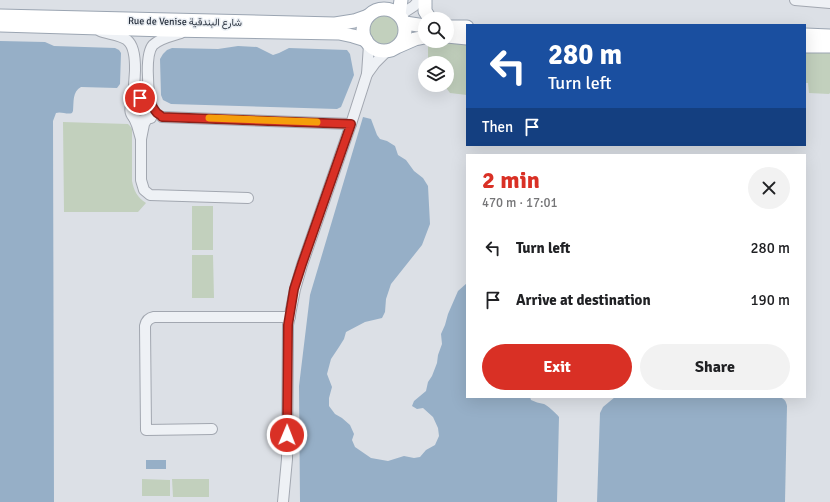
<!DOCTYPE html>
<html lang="en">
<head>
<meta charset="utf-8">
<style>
	body { margin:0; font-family:Signika,Vazirmatn,sans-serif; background:#f2f2f2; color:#202124; height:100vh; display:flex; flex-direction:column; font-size:15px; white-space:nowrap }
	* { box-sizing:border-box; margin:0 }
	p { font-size:13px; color:#757577 }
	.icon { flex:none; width:22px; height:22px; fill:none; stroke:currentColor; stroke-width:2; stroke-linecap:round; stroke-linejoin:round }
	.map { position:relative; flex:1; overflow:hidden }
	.sheet { position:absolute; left:466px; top:154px; width:340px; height:244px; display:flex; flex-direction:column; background:#fff; border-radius:0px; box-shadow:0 4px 16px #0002 }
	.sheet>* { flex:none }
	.hud { position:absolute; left:466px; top:24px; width:340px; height:122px; border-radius:0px; box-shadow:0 4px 16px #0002; background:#1a4fa0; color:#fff; overflow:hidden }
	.controls { position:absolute; left:418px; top:12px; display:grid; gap:8px }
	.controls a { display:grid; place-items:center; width:36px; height:36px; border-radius:50%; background:#fff; box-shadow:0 4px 16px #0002; font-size:20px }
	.pin { position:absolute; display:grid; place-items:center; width:34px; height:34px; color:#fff; margin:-17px; border:2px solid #fff; border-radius:50%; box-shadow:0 1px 4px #0007 }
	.me { position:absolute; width:44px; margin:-22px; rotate:1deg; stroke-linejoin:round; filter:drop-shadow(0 0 3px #0008) }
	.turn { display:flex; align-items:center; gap:14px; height:84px; padding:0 16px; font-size:18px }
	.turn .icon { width:52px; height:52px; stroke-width:2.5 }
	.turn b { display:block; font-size:28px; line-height:34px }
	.then { display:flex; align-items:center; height:38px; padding:0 16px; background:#0003; gap:8px; font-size:15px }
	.round { display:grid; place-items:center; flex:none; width:42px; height:42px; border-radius:21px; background:#f2f2f2 }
	.summary { display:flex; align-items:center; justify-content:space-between; height:68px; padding:0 16px }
	h1 { font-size:24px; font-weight:700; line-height:30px; color:#d93025 }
	.cta { display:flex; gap:8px; margin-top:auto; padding:8px 16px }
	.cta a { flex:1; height:46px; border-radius:24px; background:#d93025; color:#fff; font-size:16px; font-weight:700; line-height:46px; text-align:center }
	.cta a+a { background:#f2f2f2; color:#202124 }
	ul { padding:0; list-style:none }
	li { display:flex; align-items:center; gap:12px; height:52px; padding:0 16px }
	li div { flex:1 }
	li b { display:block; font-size:15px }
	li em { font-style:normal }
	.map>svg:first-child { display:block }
</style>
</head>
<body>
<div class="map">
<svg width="830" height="502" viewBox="0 0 830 502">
	<rect width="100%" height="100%" fill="#dce0e6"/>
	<g fill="#c2d0bd">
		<circle cx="384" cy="30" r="17"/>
		<path d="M 467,36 L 467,95 L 450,93 L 444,85 L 447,85 L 447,63 L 429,63 L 428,62 L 428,46 L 433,41 L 447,41 Z"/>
		<path d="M 805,49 L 830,49 L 830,93 L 829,94 L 809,93 L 808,83 L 805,83 Z"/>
		<path d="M 63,122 L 128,124 L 130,126 L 132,129 L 132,181 C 134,191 137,197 146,203 L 138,212 L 64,212 Z"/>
		<path d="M 213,206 L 213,250 L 192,250 L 192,206 Z"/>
		<path d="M 192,255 L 213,255 L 214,298 L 192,298 Z"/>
		<path d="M 142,479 L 170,480 L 170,496 L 142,496 Z"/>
		<path d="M 172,479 L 209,479 L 209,497 L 173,497 Z"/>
	</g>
	<g fill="#96afc7">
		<path d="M 0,41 L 45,42 L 54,46 L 115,48 L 119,50 L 121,53 L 120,84 L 117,88 L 81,87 C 72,92 74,102 73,111 L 72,113 C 67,115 61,111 56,113 L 53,121 L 54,502 L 0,502 Z"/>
		<path d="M 238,46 L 257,47 L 273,55 L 279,53 L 289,48 L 347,50 L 350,54 L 354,75 L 341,107 L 337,109 L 171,104 L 163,100 L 161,95 L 160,59 L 163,54 L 167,50 L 172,48 L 218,49 Z"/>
		<path d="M 363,117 L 371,119 L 377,135 L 380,139 L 387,141 L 395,146 L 398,155 L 406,160 L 414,171 L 423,178 L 428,186 L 430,224 L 422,245 L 391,284 L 386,299 L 385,312 L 382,318 L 365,322 L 346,332 L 344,339 L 339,347 L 331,359 L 327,374 L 332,387 L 329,398 L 329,406 L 335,414 L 342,418 L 350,425 L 354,434 L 352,440 L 355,447 L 371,458 L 388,461 L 404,456 L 414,458 L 420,457 L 426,450 L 435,445 L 439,436 L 438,428 L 433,417 L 423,408 L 417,409 L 412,406 L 414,401 L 426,391 L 428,382 L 432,376 L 437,363 L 438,355 L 442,344 L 441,334 L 445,325 L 448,314 L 458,291 L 467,283 L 467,397 L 530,397 L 531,400 C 535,402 539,403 544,404 C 547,405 556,413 559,417 L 557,502 L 300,502 L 299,386 L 310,295 Z"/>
		<path d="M 615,397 L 779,397 C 784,398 786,401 787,406 L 785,502 L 597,502 L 600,413 L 603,407 Z"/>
		<rect x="146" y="460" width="20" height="9"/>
	</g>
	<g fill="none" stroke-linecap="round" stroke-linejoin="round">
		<g stroke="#a2a7b0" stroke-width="12">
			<g id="minor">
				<path d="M 795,0 L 830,3"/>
				<path d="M 400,15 L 414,6 L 419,0"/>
				<path d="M 100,31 C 107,34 121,35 127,40 C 140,50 134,90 131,104"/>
				<path d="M 367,74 L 375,63 L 387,51"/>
				<path d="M 150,103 C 146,98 142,97 136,99 C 123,109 135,127 147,118 C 150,117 152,114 152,111 C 153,107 150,103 150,99 C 148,87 145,54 153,45 C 160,38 172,36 181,33"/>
				<path d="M 162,117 L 351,124"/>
				<path d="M 134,118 L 137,125 L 141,139 L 144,124 L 147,119 L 151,118"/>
				<path d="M 141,139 L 141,180 L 144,190 L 150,195 L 248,198"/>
				<path d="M 212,429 L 146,430 L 145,326 C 146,321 149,318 154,317 L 290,317"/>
				<path d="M 283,502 L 287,459 L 288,325 L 295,289 L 302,265 L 351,124 L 367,74 L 369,45"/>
			</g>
		</g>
		<g stroke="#9ba5b2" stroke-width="15">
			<g id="major">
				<path d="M 425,0 L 425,11 L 430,19"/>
				<circle cx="384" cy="30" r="21"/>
				<path d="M 399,14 L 401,0"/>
				<path d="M 0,16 L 335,24 L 354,21 L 368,16"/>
				<path d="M 405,23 L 425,26"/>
				<path d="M 0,25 L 166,30 L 339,33 L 353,36 L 366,40"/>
				<path d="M 447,27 L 467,27"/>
				<path d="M 805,35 L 830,36"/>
				<path d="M 447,36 L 467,38"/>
				<path d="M 399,46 L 415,39 L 425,37"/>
				<path d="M 805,46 L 830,46"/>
			</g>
		</g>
		<use href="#minor" stroke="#eef1f5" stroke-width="10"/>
		<use href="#major" stroke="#fff" stroke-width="13"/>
	</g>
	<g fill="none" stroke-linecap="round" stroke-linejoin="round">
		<g stroke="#8d1f18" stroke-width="10">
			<path id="route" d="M 140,98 C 150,99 151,106 157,113 C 157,113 162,116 162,117 L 351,124 L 302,264 L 294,289 L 288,325 L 287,435"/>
		</g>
		<use href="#route" stroke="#d93025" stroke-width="7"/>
		<path stroke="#f59e0b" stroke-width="7" d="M 209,118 L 317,122"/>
	</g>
	<g text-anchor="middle" stroke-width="3" stroke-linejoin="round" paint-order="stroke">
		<g font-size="10" fill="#262f3c" stroke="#ebeff4">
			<text transform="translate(185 21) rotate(1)" y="4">Rue de Venise شارع البندقية</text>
		</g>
	</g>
</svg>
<div class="controls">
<a><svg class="icon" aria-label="search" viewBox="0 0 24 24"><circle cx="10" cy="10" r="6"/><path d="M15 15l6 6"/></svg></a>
<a><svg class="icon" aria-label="layers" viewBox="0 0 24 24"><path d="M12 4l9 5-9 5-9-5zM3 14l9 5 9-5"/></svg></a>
</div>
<div class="pin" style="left:140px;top:98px;background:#d93025"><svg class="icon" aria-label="arrive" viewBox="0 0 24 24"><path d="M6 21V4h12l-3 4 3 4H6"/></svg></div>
<svg class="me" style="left:287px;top:435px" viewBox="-20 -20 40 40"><circle r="17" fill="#d93025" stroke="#fff" stroke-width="3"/><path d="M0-11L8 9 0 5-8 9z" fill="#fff"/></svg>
<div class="hud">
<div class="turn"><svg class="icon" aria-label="left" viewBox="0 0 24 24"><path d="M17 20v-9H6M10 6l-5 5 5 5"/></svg><div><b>280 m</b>Turn left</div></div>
<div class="then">Then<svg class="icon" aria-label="arrive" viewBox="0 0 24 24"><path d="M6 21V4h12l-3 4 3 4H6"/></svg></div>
</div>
<section class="sheet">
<div class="summary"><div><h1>2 min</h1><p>470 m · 17:01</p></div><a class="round"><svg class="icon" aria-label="close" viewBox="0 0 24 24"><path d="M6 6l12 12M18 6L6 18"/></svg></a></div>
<ul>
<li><svg class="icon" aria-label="left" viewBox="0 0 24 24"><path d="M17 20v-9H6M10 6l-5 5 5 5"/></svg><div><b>Turn left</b></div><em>280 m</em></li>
<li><svg class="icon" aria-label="arrive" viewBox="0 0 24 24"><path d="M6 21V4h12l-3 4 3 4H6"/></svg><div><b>Arrive at destination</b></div><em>190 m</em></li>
</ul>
<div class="cta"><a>Exit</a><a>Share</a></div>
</section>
</div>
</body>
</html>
